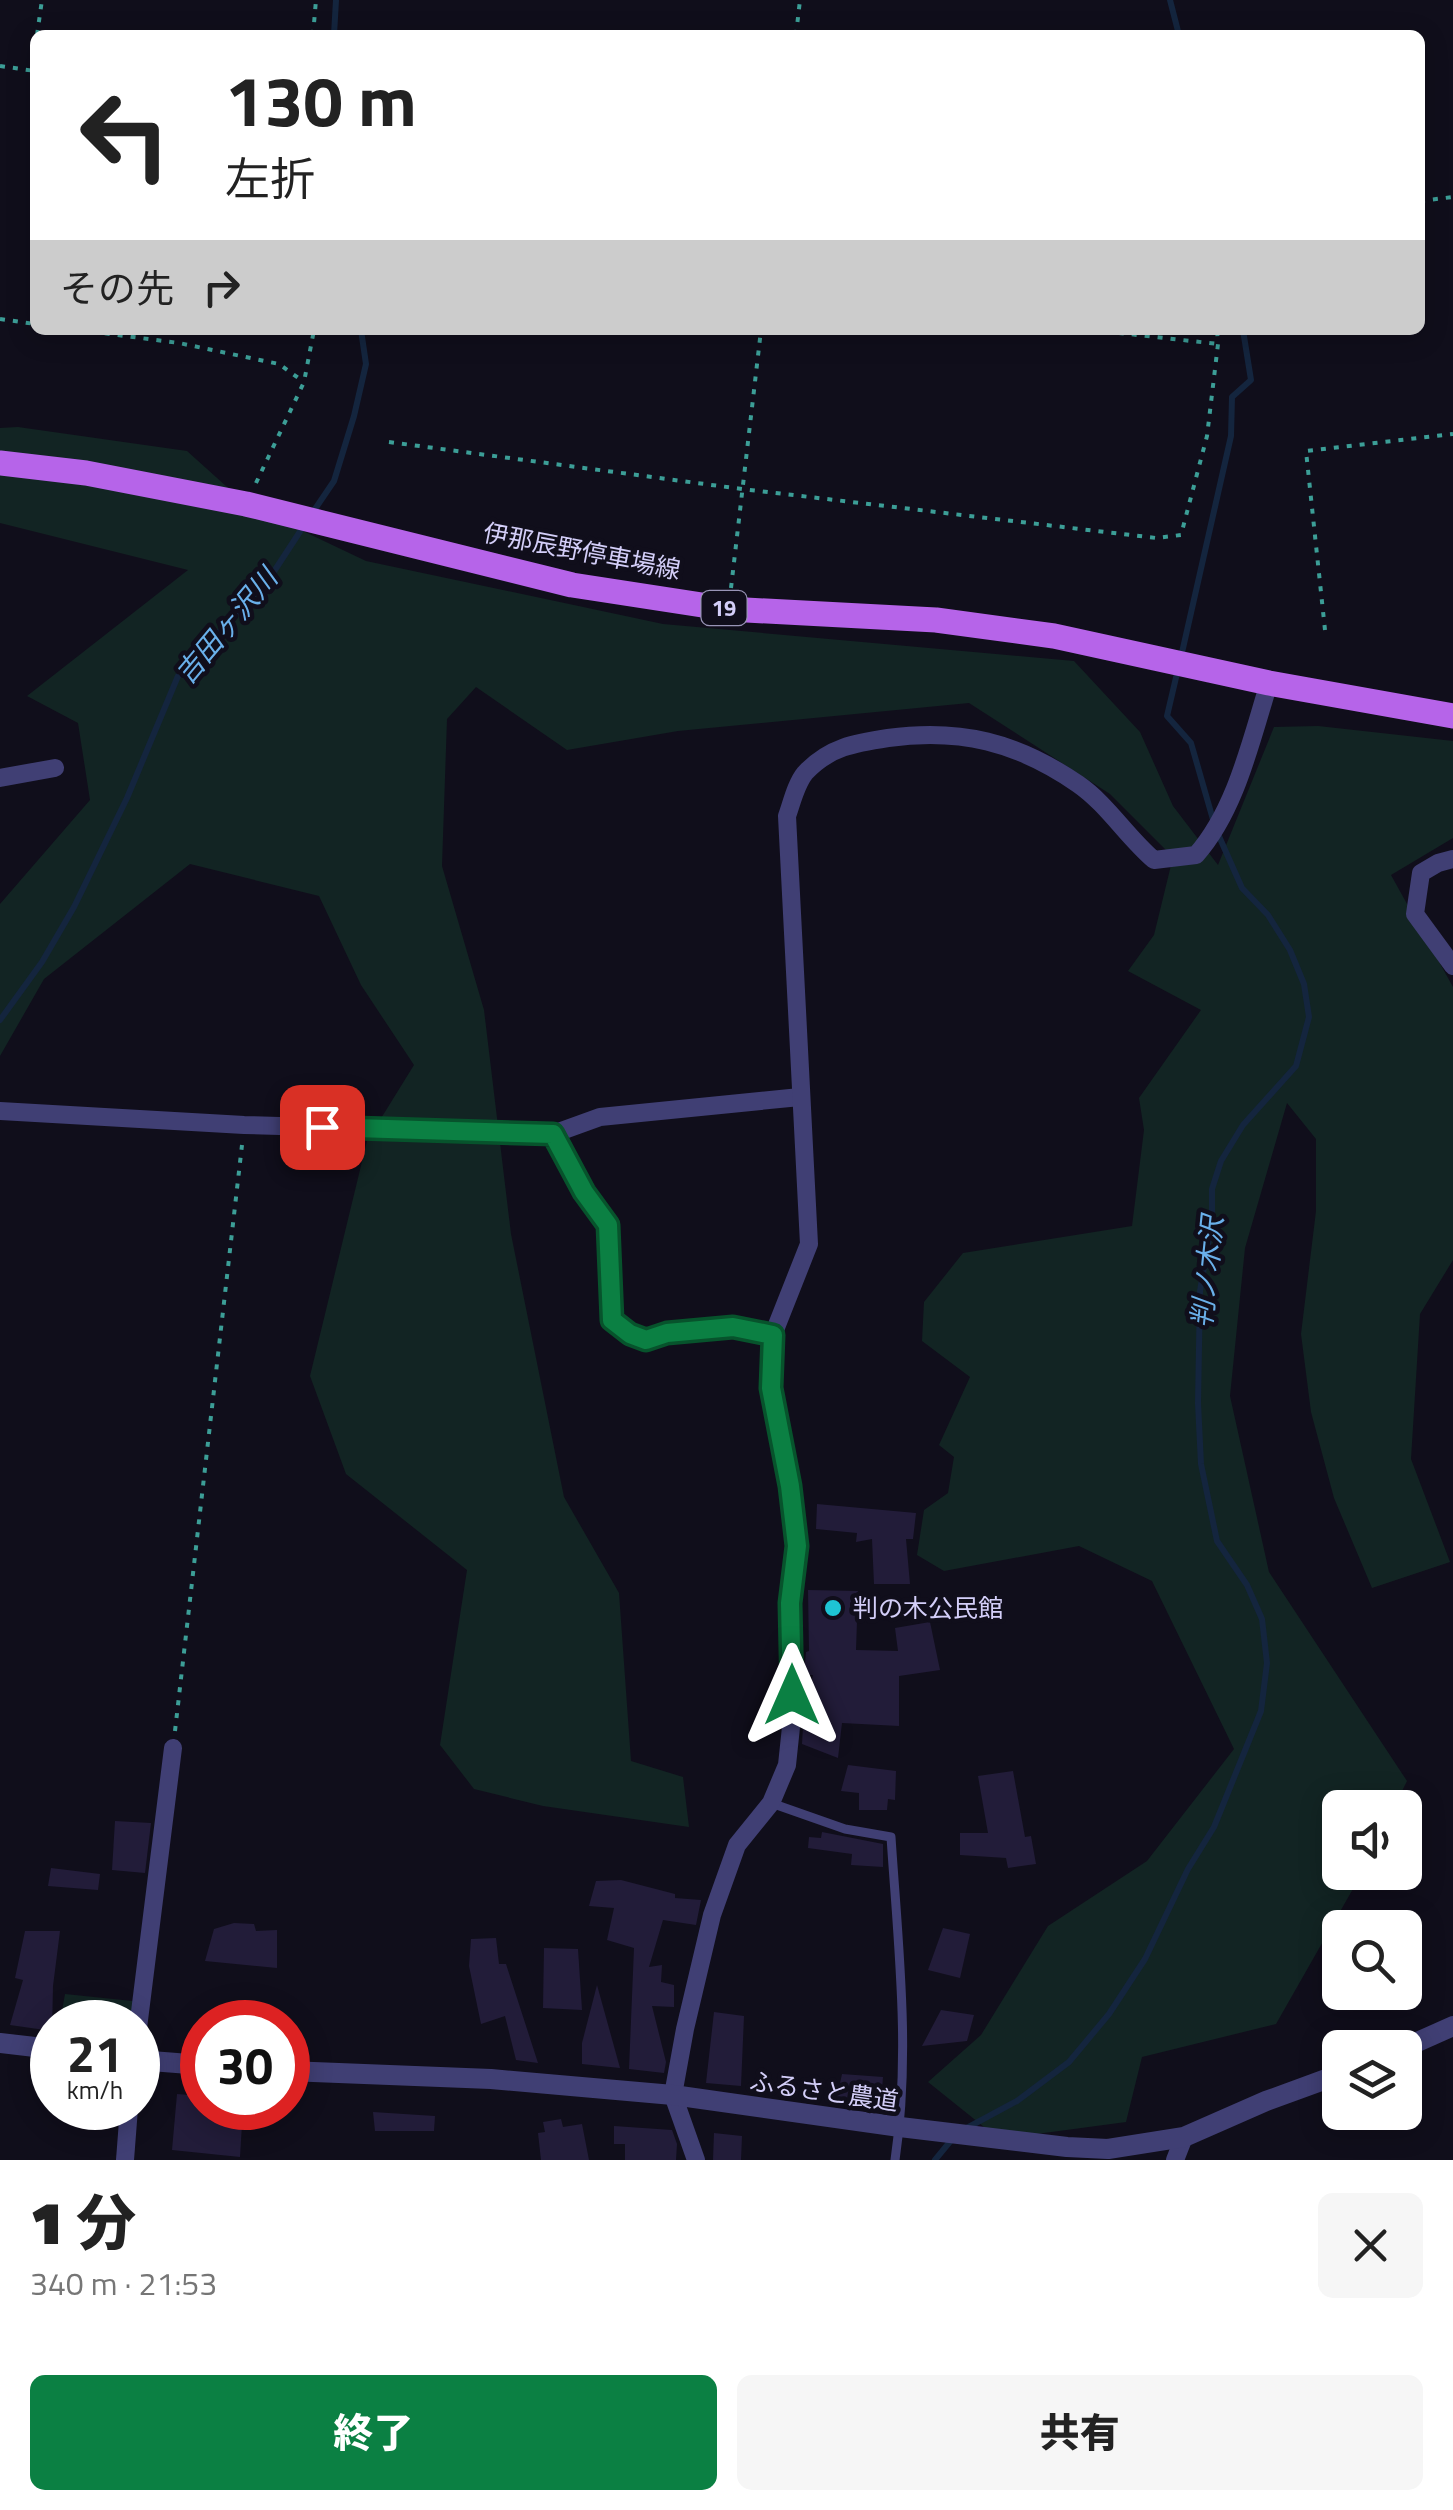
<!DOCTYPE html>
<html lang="ja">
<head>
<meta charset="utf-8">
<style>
	body { margin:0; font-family:"Titillium Web","Noto Sans JP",sans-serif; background:#f6f6f6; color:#222; height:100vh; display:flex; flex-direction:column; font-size:38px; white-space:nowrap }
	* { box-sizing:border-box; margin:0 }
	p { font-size:32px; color:#767676 }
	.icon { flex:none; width:55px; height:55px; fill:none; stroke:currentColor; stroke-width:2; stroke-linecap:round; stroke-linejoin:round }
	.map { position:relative; height:2160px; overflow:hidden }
	.side { display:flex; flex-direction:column; background:#fff; flex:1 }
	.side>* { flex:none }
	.banner { position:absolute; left:30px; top:30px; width:1395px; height:305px; border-radius:15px; box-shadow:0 5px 25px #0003; background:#fff; color:#222; overflow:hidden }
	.buttons { position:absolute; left:1322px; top:1790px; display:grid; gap:20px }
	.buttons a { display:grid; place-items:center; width:100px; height:100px; border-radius:15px; background:#fff; box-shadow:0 5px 25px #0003; font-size:50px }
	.speed { position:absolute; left:30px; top:2000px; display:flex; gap:20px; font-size:50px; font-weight:700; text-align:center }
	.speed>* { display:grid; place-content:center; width:130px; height:130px; border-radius:50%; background:#fff; box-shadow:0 5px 25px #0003; line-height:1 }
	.speed small { font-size:25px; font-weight:400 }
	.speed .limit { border:15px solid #d22; background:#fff; color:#111 }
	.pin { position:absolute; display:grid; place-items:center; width:85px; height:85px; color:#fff; margin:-42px; border-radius:20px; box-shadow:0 5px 15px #0006 }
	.me { position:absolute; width:110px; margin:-55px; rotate:0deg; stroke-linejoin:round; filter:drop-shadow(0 0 8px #0008) }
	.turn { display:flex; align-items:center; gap:35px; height:210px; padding:0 30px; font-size:45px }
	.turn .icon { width:130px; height:130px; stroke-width:2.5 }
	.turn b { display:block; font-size:70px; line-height:85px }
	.then { display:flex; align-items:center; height:95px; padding:0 30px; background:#0003; gap:20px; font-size:38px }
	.round { display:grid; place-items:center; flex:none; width:105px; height:105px; border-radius:15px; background:#f6f6f6 }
	.head { display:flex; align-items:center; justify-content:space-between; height:170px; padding:0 30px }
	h1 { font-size:60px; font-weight:800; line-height:75px }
	.action { display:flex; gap:20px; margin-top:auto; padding:20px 30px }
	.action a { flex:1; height:115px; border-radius:15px; background:#0b8043; color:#fff; font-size:40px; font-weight:800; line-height:115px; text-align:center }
	.action a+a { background:#f6f6f6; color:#222 }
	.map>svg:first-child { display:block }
</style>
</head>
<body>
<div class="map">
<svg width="1453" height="2160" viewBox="0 0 1453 2160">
	<rect width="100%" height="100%" fill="#100e1b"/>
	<g fill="#122423">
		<path d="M 18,427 L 187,451 L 246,504 L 366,561 L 663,624 L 1074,661 L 1140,732 L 1173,806 L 1218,865 L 1274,727 L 1318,726 L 1453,741 L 1453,838 L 1391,875 L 1453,987 L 1453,1260 L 1420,1314 L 1411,1459 L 1450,1562 L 1372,1588 L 1334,1498 L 1311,1412 L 1301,1334 L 1316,1211 L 1316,1139 L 1287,1103 L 1245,1248 L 1230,1396 L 1269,1572 L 1407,1781 L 1394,1807 L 1340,1808 L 1340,1872 L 1362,1873 L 1276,2024 L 1142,2057 L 1126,2122 L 999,2139 L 928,2082 L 981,2035 L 1048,1926 L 1147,1861 L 1234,1749 L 1152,1581 L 1079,1546 L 944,1571 L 917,1555 L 924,1510 L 948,1493 L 954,1457 L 939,1445 L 970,1377 L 922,1341 L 924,1302 L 963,1253 L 1132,1226 L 1144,1130 L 1139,1098 L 1201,1010 L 1128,971 L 1154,935 L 1173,857 L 1110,794 L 969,703 L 678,731 L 567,750 L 476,687 L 447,719 L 442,866 L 484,1010 L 511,1234 L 564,1497 L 619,1593 L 631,1761 L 683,1777 L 689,1827 L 543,1806 L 474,1789 L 440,1745 L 467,1570 L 346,1474 L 310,1376 L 367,1141 L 414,1065 L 361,985 L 319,896 L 190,864 L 44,979 L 0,1056 L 0,904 L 90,800 L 78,723 L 27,696 L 188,570 L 0,523 L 0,428 Z"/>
		<path d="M 65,1994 L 142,2002 L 138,2048 L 138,2022 L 60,2022 Z"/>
	</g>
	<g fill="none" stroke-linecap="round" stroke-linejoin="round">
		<g stroke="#14253e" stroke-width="6">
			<path d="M 1170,0 L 1179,35"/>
			<path d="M 334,35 L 336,0"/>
			<path d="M 313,512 L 334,481 L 354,416 L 366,364 L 361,330"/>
			<path d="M 1181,657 L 1231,436 L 1232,397 L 1251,380 L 1243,330"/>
			<path d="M 1178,669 L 1167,716 L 1191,743 L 1214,823"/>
			<path d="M 0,1020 L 42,962 L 74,907 L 127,798 L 178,676 L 271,576 L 303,527"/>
			<path d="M 963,2130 L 1017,2101 L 1069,2062 L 1109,2014 L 1145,1959 L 1188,1869 L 1214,1827 L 1261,1711 L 1267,1663 L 1262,1619 L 1247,1585 L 1217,1541 L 1201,1464 L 1198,1403 L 1200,1291 L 1212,1221 L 1212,1189 L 1221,1161 L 1243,1125 L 1296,1066 L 1309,1017 L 1304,984 L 1290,950 L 1268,915 L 1242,888 L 1218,834"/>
			<path d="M 935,2160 L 953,2138"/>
		</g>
	</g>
	<g fill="#221c39">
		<path d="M 817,1504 L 916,1513 L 913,1539 L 906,1539 L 910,1584 L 874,1584 L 872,1539 L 856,1542 L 857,1533 L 816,1529 Z"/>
		<path d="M 808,1590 L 858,1591 L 856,1650 L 898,1651 L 895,1628 L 930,1622 L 940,1670 L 899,1676 L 899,1726 L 842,1723 L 838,1758 L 802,1744 L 804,1710 L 813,1675 L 804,1675 L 806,1652 L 809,1651 Z"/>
		<path d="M 848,1765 L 896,1771 L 895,1800 L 888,1799 L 887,1810 L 859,1810 L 859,1793 L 841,1791 Z"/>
		<path d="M 1013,1771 L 1025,1837 L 1031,1836 L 1036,1864 L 1008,1868 L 1006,1858 L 960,1855 L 960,1833 L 988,1833 L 978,1776 Z"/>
		<path d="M 115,1821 L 151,1823 L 145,1873 L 112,1870 Z"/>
		<path d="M 822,1832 L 883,1844 L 883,1867 L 851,1865 L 852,1854 L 808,1848 L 809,1837 L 821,1838 Z"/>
		<path d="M 51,1868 L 100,1874 L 98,1890 L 48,1886 Z"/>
		<path d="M 621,1880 L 675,1894 L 675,1898 L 701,1900 L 696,1925 L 663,1920 L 649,1967 L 662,1965 L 661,1982 L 674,1985 L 674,2007 L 652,2006 L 666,2062 L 664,2073 L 629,2069 L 634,1948 L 607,1940 L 614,1908 L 589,1906 L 596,1881 Z"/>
		<path d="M 234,1923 L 254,1924 L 256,1931 L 277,1930 L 277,1968 L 205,1961 L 214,1929 Z"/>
		<path d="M 943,1928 L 970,1934 L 960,1978 L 928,1970 Z"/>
		<path d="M 25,1931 L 60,1931 L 53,1986 L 52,2031 L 10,2025 L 23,1980 L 15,1978 Z"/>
		<path d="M 496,1938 L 499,1964 L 506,1964 L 538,2063 L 516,2060 L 505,2016 L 481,2024 L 469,1966 L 471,1939 Z"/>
		<path d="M 544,1948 L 578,1949 L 582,2010 L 543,2008 Z"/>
		<path d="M 597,1985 L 620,2068 L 582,2064 L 582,2043 Z"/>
		<path d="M 941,2010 L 974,2015 L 967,2041 L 922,2046 Z"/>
		<path d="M 714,2012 L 744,2016 L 741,2086 L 706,2083 Z"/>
		<path d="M 842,2074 L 883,2077 L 881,2102 L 837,2097 Z"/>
		<path d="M 177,2094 L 202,2096 L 202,2108 L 243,2108 L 240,2157 L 172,2150 Z"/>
		<path d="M 373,2112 L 435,2116 L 434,2131 L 375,2131 Z"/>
		<path d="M 561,2119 L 563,2127 L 582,2124 L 589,2160 L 541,2160 L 538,2133 L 545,2132 L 543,2122 Z"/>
		<path d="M 614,2126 L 672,2130 L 677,2144 L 676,2160 L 625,2160 L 625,2144 L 614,2144 Z"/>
		<path d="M 714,2133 L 742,2136 L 741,2160 L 713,2160 Z"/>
	</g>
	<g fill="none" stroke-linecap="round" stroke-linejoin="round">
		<g stroke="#3c9e97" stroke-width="4" stroke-dasharray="5 8" stroke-linecap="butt">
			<path d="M 37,35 L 42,0"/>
			<path d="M 313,35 L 316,0"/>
			<path d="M 796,35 L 800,0"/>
			<path d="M 0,66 L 35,71"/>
			<path d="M 33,69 L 35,54"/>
			<path d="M 1420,201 L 1453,197"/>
			<path d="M 0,319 L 35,324"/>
			<path d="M 79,330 L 179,343 L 279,364 L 304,382"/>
			<path d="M 1093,330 L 1218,344"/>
			<path d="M 389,442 L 742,489 L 1156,538 L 1181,535 L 1207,436 L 1218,344 L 1217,330"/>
			<path d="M 256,483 L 304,382 L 314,330"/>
			<path d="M 731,588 L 761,330"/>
			<path d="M 1325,630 L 1306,451 L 1453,434"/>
			<path d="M 175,1731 L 242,1145"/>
		</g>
		<g stroke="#403f74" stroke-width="9">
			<path d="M 553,1134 L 584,1191 L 609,1225 L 612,1319 L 630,1334 L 646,1340 L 667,1333 L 733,1327 L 773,1335"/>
			<path d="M 771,1803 L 845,1829 L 891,1837 C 898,1944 911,2053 895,2160"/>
		</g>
		<g stroke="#403f74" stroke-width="18">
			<path d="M 0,778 L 55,768"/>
			<path d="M 1453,859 L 1438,863 L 1421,873 L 1415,914 L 1453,966"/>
			<path d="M 0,1111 L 244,1125 L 553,1134 L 600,1117 L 800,1097"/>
			<path d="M 138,2028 L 173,1748"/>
			<path d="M 125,2160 L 129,2108"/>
			<path d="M 696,2160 L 673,2095 L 685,2029 L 712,1915 L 737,1845 L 771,1803 L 787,1765 L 791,1727 L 790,1603 L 797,1546 L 790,1487 L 771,1388 L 773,1335 L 809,1244 L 787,816 C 792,802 796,784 805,773 C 829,747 855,743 888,738 C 960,728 1017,742 1078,784 C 1107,804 1127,837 1154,860 L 1196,855 C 1236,810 1251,740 1269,683"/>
			<path d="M 1175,2160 L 1184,2137"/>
		</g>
		<g stroke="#403f74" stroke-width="20">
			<path d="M 0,2043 L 52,2049"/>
			<path d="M 1404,2048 L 1453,2026"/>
			<path d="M 138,2060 L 202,2065"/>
			<path d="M 288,2071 L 491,2079 L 673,2095 L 900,2127 L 1067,2147 L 1108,2149 L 1184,2137 L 1266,2101 L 1340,2074"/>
		</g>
		<path stroke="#b664e9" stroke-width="25" d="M 0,463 L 86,473 L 246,504 L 572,585 L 728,609 L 936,620 L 1054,636 L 1269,683 L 1453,716"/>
	</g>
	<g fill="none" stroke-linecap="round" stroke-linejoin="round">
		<g stroke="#07532c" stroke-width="25">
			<path id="route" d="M 322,1127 L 553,1134 L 584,1192 L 608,1225 L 612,1320 L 630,1334 L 646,1340 L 667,1333 L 733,1327 L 773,1335 L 771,1388 L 790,1486 L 797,1546 L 790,1603 L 792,1695"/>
		</g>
		<use href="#route" stroke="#0b8043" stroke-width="18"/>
	</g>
	<circle fill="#1ec4d4" stroke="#100e1b" stroke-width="4" cx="833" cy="1608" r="10"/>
	<g text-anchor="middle" stroke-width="9" stroke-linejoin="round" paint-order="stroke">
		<rect fill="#100e1b" stroke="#9894b6" stroke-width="2.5" x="701.5" y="591" width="45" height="34" rx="8"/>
		<g font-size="22" font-weight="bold" fill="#d3cef8">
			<text x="724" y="616">19</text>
		</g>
		<g font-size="25" fill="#d3cef8" stroke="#100e1b">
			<text transform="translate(582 551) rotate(11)" y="9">伊那辰野停車場線</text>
			<text transform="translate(824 2091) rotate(8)" y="9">ふるさと農道</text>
		</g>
		<g font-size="25" fill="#d3cef8" stroke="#100e1b" text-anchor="start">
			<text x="853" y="1617">判の木公民館</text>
		</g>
		<g font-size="28" font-style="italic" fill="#6ab0ea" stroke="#100e1b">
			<text transform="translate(226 626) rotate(-50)" y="10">吉田ヶ沢川</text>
			<text transform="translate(1207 1272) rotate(-84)" y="10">判ノ木沢</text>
		</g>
	</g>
</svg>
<div class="buttons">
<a><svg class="icon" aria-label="sound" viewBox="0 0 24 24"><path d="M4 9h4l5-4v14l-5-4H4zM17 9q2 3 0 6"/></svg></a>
<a><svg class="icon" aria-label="search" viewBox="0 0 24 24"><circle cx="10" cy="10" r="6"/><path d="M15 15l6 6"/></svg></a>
<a><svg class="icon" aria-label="layers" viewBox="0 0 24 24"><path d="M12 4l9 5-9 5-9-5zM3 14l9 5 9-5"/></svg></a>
</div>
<div class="speed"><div>21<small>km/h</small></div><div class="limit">30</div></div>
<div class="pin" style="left:322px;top:1127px;background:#d93025"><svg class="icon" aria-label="arrive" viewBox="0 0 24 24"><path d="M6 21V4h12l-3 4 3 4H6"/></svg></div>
<svg class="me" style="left:792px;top:1695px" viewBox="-20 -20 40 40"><path d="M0-17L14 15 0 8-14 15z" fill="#0b8043" stroke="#fff" stroke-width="4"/></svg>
<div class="banner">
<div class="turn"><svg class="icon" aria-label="left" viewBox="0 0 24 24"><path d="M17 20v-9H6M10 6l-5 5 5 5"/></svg><div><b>130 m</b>左折</div></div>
<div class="then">その先<svg class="icon" aria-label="right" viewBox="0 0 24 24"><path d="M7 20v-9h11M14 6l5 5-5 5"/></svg></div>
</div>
</div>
<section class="side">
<div class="head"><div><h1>1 分</h1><p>340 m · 21:53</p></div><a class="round"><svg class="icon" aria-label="close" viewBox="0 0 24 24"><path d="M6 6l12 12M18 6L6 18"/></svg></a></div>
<div class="action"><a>終了</a><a>共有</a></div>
</section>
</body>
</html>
